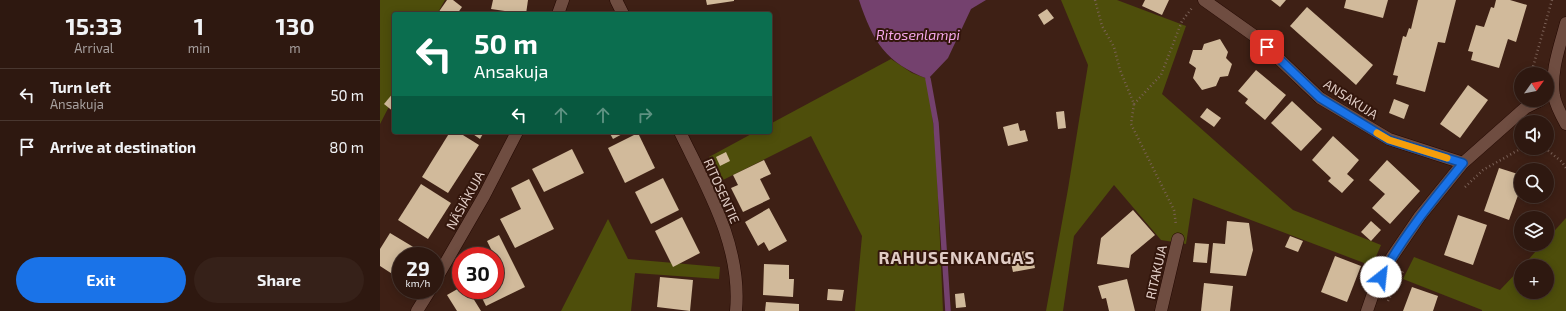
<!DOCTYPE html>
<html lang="en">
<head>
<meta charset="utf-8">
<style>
	body { margin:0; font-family:"Exo 2",sans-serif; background:#362119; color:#f1f3f6; height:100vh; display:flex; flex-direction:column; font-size:15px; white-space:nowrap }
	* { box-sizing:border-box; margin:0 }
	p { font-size:13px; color:#a7a09f }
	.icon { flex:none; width:22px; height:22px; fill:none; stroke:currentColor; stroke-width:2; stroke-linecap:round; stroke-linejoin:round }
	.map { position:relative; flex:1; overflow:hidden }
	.panel { display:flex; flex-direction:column; background:#2e1810; width:380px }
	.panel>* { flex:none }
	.top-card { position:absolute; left:12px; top:12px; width:380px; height:122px; border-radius:4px; box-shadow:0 2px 10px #0003,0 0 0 1px #493730; background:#0b6e4f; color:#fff; overflow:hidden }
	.needle { width:26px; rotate:57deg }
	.fabs { position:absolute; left:1134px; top:67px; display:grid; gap:8px }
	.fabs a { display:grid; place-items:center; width:40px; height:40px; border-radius:50%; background:#2e1810; box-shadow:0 2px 10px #0003,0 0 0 1px #493730; font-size:20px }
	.speed { position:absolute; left:12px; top:247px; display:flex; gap:8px; font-size:20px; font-weight:700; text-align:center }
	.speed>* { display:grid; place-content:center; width:52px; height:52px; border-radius:50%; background:#2e1810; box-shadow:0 2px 10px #0003,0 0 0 1px #493730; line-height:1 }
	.speed small { font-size:10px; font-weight:400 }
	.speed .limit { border:6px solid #d22; background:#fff; color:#111 }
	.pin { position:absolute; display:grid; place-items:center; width:34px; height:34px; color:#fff; margin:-17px; border-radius:8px; box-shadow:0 2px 6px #0006 }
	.me { position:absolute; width:44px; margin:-22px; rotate:29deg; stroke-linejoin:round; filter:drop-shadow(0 0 3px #0008) }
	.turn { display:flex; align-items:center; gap:14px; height:84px; padding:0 16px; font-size:18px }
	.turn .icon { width:52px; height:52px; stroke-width:2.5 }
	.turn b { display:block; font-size:28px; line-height:34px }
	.lanes { display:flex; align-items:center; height:38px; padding:0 16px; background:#0003; justify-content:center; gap:20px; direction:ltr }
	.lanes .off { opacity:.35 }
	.eta { display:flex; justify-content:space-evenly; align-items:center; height:68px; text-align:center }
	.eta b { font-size:24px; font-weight:700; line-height:28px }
	.button { display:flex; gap:8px; margin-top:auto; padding:8px 16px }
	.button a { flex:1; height:46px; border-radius:24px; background:#1a73e8; color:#fff; font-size:16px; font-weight:700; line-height:46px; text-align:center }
	.button a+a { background:#362119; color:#f1f3f6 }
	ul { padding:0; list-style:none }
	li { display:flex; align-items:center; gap:12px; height:52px; padding:0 16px; border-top:1px solid #493730 }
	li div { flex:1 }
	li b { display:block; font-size:15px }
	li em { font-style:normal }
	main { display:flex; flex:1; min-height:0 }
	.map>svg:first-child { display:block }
</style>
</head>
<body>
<main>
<section class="panel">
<div class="eta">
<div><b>15:33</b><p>Arrival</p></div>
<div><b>1</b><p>min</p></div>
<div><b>130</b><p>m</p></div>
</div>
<ul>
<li><svg class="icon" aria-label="left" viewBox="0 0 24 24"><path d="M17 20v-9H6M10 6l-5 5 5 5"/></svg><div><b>Turn left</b><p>Ansakuja</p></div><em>50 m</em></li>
<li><svg class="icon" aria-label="arrive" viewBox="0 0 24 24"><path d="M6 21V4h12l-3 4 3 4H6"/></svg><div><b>Arrive at destination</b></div><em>80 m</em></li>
</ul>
<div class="button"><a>Exit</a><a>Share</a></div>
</section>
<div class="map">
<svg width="1186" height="311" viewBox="0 0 1186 311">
	<rect width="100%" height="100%" fill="#3e2015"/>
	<g fill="#4e4e0b">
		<path d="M 0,0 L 65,0 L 57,14 L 14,14 L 14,97 L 0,124 Z"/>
		<path d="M 681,0 L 737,0 L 806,26 L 782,94 L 913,210 L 1001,245 L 992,266 L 813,198 L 806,244 L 781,240 L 734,185 L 694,236 L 683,311 L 666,311 L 688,189 L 708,65 Z"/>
		<path d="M 511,59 L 532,73 L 548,79 L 556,149 L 563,311 L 475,311 L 482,236 L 431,136 L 341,181 L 329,157 L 375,132 L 390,132 L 390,124 Z"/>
		<path d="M 1186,218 L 1186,311 L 1102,311 L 1102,310 L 1023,279 L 1034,257 L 1120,290 L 1141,268 L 1141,292 L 1167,292 L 1167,266 L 1143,266 L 1162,244 L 1167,244 L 1167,239 Z"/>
		<path d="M 228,219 L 248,259 L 340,267 L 339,279 L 255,273 L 251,311 L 181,311 Z"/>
	</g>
	<path fill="#74416e" d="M 479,0 L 606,0 L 591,9 L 568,58 L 548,79 C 506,63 493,42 479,0 Z"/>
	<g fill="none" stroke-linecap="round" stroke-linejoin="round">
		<path stroke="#74416e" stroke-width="5.5" d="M 548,79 L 556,123 L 568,311"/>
	</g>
	<g fill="#d1ba9b">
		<path d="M 67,0 L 73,0 L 82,7 L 77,14 L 58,13 Z"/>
		<path d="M 113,0 L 148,0 L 146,14 L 111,9 Z"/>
		<path d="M 326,0 L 354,0 L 354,1 L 327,5 Z"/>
		<path d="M 765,0 L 789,0 L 782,15 L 762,6 Z"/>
		<path d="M 891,0 L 906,0 L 900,7 Z"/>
		<path d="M 966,0 L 1008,0 L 1003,18 L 964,8 Z"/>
		<path d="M 1038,0 L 1076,0 L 1065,43 L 1058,42 L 1045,92 L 1016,84 L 1018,76 L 1013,75 L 1023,36 L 1026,37 L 1029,28 L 1031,29 Z"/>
		<path d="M 1116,0 L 1130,0 L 1147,5 L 1136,42 L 1128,39 L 1119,68 L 1091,60 L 1093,52 L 1088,51 L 1096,25 L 1104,27 L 1111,7 L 1114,8 Z"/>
		<path d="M 927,7 L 993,65 L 976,85 L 910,26 Z"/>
		<path d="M 667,9 L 674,18 L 664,25 L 658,15 Z"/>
		<path d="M 840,39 L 848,52 L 846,58 L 852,64 L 848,76 L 840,77 L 836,86 L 822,90 L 813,78 L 816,68 L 809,63 L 813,50 L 822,50 L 824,44 Z"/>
		<path d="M 876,70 L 906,95 L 885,120 L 865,103 L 868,99 L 858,91 Z"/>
		<path d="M 1088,85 L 1108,100 L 1080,138 L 1060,124 Z"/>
		<path d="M 14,92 L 14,112 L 4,104 Z"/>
		<path d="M 1014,99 L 1029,105 L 1024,119 L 1009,113 Z"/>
		<path d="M 912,101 L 942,129 L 921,151 L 891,123 Z"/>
		<path d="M 827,108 L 841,118 L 834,127 L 820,117 Z"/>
		<path d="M 684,111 L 686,128 L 678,129 L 676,112 Z"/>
		<path d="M 638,123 L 640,131 L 645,130 L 648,141 L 628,146 L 623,127 Z"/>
		<path d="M 70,132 L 78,132 L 99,145 L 68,193 L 42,177 Z"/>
		<path d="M 90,132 L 104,132 L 100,139 Z"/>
		<path d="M 229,132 L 246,132 L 233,139 Z"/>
		<path d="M 258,133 L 275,168 L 245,183 L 228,148 Z"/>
		<path d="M 953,136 L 979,160 L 967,174 L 974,180 L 962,193 L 948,181 L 951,178 L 932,160 Z"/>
		<path d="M 192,149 L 204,173 L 164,192 L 152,169 Z"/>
		<path d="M 346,152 L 350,161 L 340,166 L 336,157 Z"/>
		<path d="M 384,160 L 391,174 L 380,179 L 390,199 L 363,212 L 351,188 L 358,185 L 353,175 Z"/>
		<path d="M 1007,160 L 1040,191 L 1010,224 L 992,208 L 1005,194 L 989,180 Z"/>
		<path d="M 1119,168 L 1141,175 L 1141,187 L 1129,220 L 1104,211 Z"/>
		<path d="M 283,178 L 299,210 L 271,224 L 255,192 Z"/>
		<path d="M 149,179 L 174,229 L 135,248 L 120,219 L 141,209 L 131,188 Z"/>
		<path d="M 41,184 L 71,203 L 48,239 L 18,220 Z"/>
		<path d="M 389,208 L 407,241 L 389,251 L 384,242 L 378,246 L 365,222 Z"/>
		<path d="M 753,210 L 775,235 L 751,255 L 749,268 L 717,264 L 721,238 Z"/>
		<path d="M 1078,215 L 1107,225 L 1093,265 L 1064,255 Z"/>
		<path d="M 302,217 L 320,253 L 293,267 L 275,231 Z"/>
		<path d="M 847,221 L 869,223 L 873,250 L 866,276 L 830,273 L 833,243 L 845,244 Z"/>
		<path d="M 991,221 L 1001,230 L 991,241 L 981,232 Z"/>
		<path d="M 10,233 L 35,248 L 30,256 L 21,256 L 21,270 L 17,277 L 0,266 L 0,249 Z"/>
		<path d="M 119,235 L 145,287 L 106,306 L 98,290 L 115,290 L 115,272 L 121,269 L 107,241 Z"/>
		<path d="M 910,236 L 923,241 L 918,252 L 905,247 Z"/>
		<path d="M 815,243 L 829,244 L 827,263 L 813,262 Z"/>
		<path d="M 651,250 L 655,268 L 633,272 L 629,254 Z"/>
		<path d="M 955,256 L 981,266 L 967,302 L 941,292 Z"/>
		<path d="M 384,264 L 409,265 L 409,279 L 414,279 L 413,297 L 383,295 Z"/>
		<path d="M 280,277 L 313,280 L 310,311 L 277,307 Z"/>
		<path d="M 747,279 L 755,311 L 729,311 L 726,298 L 722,299 L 718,286 Z"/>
		<path d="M 824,283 L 853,286 L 850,311 L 821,311 Z"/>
		<path d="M 81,287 L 81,290 L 88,290 L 101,311 L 77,311 L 67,295 Z"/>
		<path d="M 1032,287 L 1058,296 L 1053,311 L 1023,311 Z"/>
		<path d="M 448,289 L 464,290 L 462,301 L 447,300 Z"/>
		<path d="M 584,293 L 586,307 L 576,308 L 575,294 Z"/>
		<path d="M 386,302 L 419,304 L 419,311 L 385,311 Z"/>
	</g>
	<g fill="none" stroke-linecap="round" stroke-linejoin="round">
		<g stroke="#230802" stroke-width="13">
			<g id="minor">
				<path d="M 236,0 L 243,14"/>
				<path d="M 824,0 L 876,37 L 940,98 L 1009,139 L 1083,163"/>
				<path d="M 178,14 L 183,0"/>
				<path d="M 1186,23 C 1180,46 1170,72 1174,96 C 1176,106 1181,115 1186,124"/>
				<path d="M 300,132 C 327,188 362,246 356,311"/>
				<path d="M 55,281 L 104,196 L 137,132"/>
				<path d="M 37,311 L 50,290"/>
				<path d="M 781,311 L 798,239"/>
				<path d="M 987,311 L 995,288 L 1012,257 L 1040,216 L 1083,163 L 1145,108 L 1161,100"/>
			</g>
		</g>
		<g stroke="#7a6056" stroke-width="2.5" stroke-dasharray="1 3" stroke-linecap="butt">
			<path d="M 715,0 L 722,26 L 734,47 L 740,70 L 754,104 L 751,124 L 794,210 L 796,225"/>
			<path d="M 1151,74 L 1172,0"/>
			<path d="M 754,104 L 781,75 L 802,21 L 812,8"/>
			<path d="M 1167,134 L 1174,132"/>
			<path d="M 1165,148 L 1182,162 L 1186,168"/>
			<path d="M 1085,187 L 1103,170 L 1142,148"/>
			<path d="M 1008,301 L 1023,271"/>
		</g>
		<use href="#minor" stroke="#6f4d41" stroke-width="12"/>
	</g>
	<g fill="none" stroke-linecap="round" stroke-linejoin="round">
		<g stroke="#114b97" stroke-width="10">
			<path id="route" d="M 887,47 L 940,98 L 1009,140 L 1083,163 C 1053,200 1023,236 1001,277"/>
		</g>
		<use href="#route" stroke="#1a73e8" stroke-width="7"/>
		<path stroke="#f59e0b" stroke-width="7" d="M 997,133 L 1009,140 L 1067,158"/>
	</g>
	<g text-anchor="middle" stroke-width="4" stroke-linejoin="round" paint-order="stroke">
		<g font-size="13" fill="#e0ccc5" stroke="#33160c">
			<text transform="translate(971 99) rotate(33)" y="5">ANSAKUJA</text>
			<text transform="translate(342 191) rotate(66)" y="5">RITOSENTIE</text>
			<text transform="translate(85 200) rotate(-61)" y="5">NÄSIÄKUJA</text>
			<text transform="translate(776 272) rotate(-77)" y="5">RITAKUJA</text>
		</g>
		<g font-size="14" font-style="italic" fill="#f5a7ea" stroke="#33160c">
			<text x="538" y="40">Ritosenlampi</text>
		</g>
		<g font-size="17" font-weight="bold" letter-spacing="1" fill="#e0ccc5" stroke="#33160c">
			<text x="577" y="264">RAHUSENKANGAS</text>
		</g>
	</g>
</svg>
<div class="fabs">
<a><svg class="needle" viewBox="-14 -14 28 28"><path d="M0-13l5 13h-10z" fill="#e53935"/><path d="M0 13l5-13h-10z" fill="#a7a09f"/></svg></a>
<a><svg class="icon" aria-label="sound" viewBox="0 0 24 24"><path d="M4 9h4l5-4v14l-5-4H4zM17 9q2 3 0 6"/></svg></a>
<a><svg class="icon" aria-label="search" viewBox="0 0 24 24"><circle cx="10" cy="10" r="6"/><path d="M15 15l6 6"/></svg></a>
<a><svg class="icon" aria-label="layers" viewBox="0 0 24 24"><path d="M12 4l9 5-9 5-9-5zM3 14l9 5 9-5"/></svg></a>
<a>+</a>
</div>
<div class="speed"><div>29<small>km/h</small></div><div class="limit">30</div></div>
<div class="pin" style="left:887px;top:47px;background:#d93025"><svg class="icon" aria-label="arrive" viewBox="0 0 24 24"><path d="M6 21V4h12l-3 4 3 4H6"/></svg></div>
<svg class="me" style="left:1001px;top:277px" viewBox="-20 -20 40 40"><circle r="19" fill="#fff"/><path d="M0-13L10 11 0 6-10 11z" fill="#1a73e8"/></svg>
<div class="top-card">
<div class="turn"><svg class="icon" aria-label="left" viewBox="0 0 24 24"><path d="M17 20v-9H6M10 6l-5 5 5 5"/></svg><div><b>50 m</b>Ansakuja</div></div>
<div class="lanes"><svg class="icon" aria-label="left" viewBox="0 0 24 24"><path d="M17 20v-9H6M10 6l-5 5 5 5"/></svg><svg class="icon off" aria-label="ahead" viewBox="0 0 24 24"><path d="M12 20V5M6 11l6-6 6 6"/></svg><svg class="icon off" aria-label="ahead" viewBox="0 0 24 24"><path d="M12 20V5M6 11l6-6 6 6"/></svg><svg class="icon off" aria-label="right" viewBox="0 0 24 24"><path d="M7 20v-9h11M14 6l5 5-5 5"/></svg></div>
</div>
</div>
</main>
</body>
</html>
